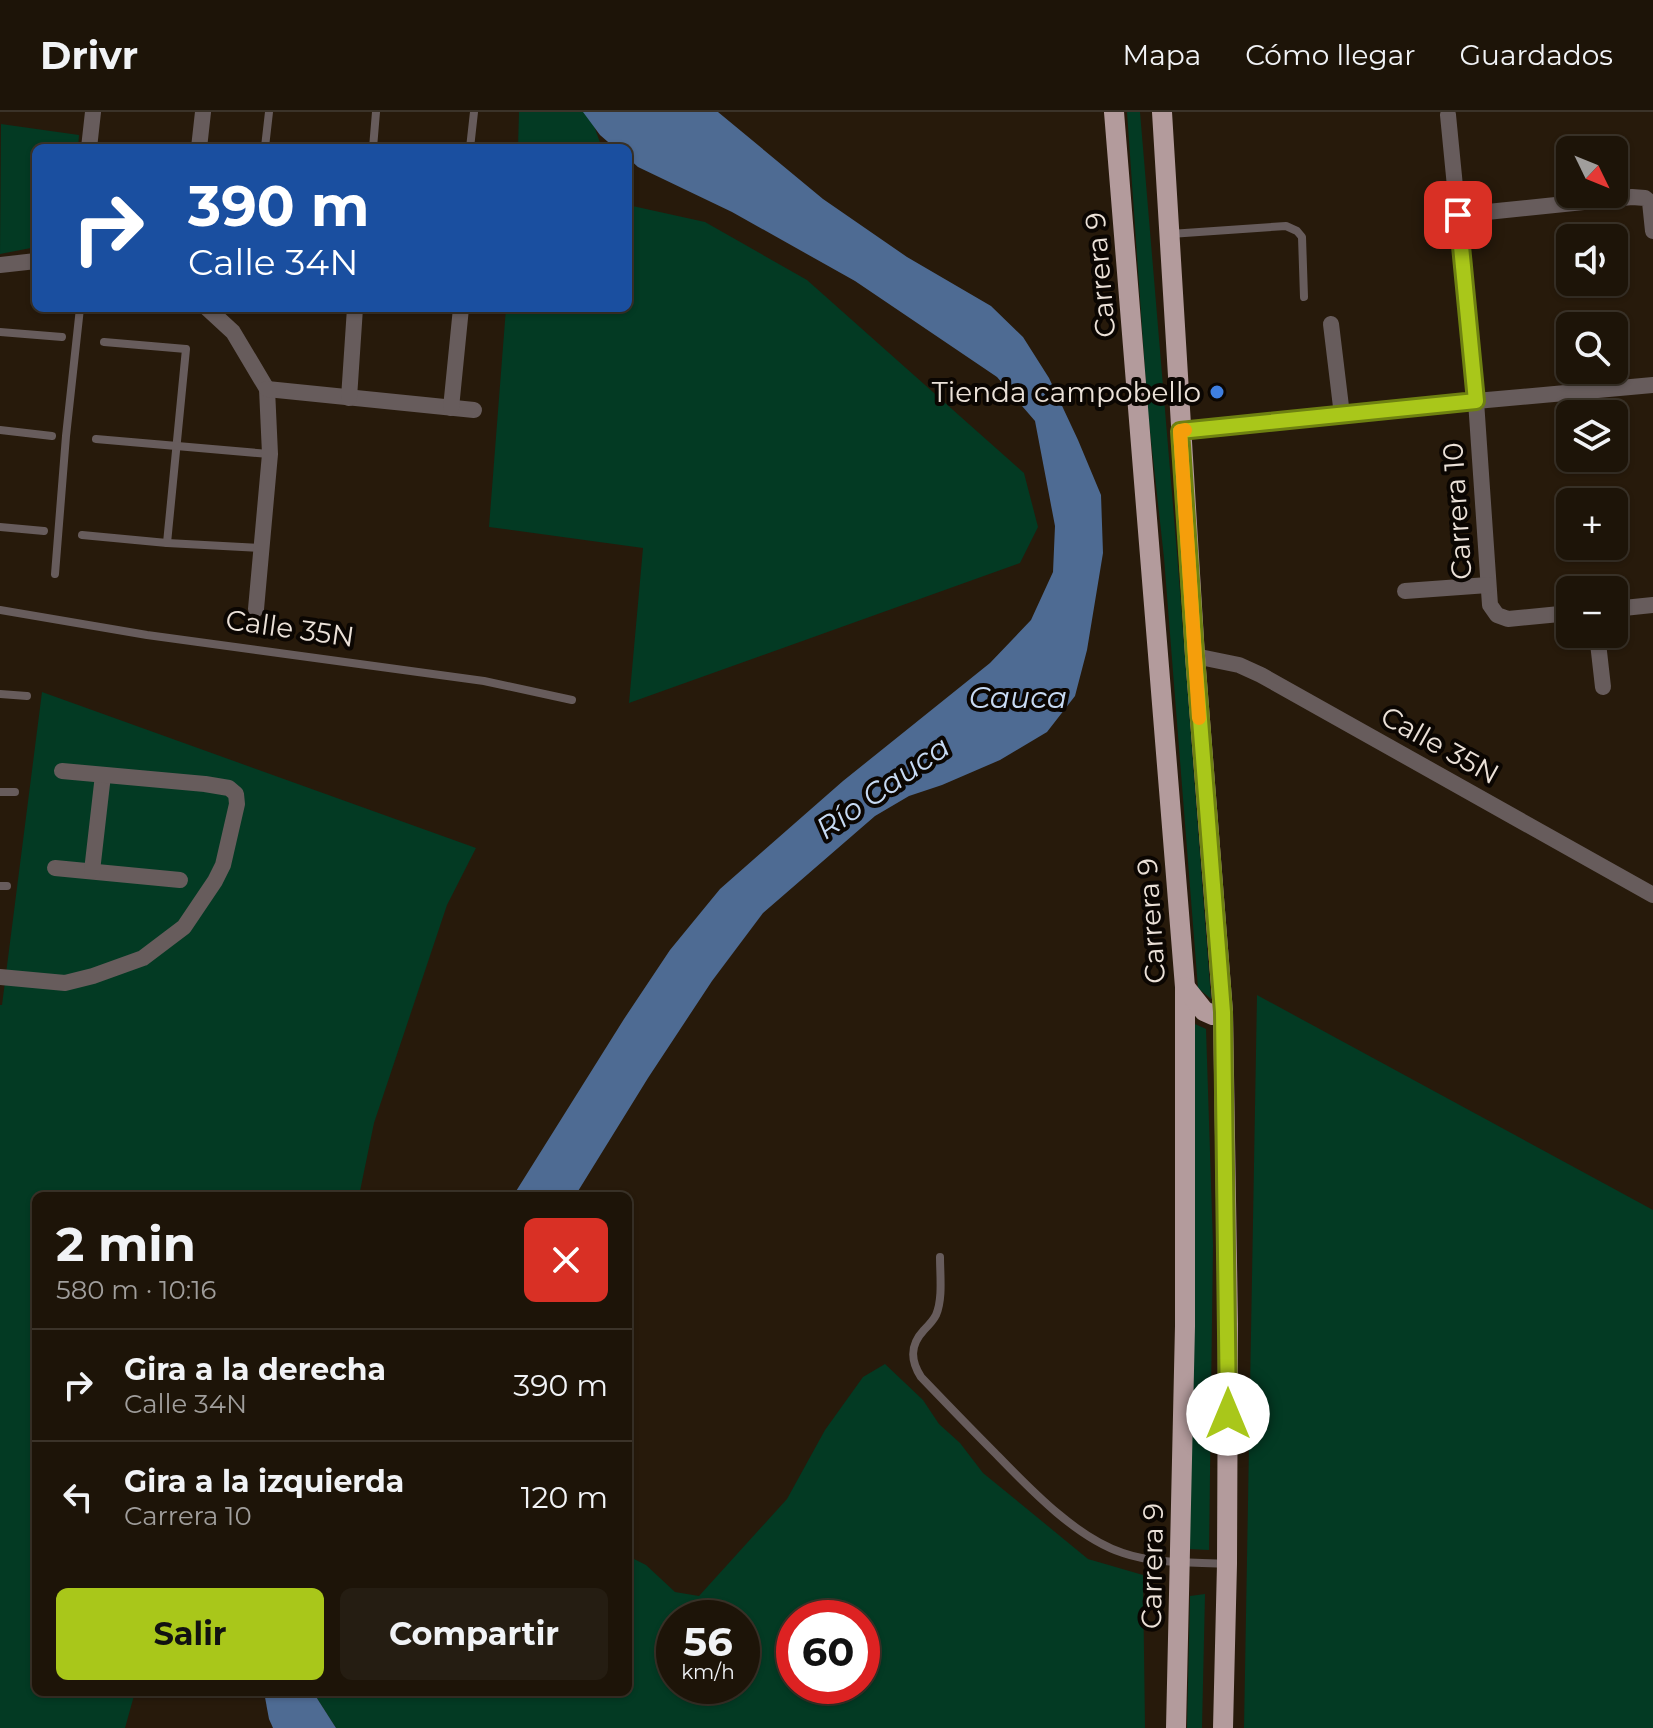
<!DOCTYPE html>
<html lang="es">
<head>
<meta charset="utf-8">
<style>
	body { margin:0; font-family:Montserrat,sans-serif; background:#251d12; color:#f1f3f6; height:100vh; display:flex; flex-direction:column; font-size:30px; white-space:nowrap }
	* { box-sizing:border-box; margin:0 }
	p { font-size:26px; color:#a09e9c }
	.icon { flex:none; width:44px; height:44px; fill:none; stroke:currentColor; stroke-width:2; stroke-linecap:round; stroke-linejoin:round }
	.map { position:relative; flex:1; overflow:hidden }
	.panel { position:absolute; left:32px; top:1080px; width:600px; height:504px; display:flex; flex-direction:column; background:#1d1408; border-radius:12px; box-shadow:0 2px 6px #0004,0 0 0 2px #3b3329 }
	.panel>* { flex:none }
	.guide { position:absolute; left:32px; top:32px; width:600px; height:168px; border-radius:12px; box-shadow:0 2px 6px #0004,0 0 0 2px #3b3329; background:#1a4fa0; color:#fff; overflow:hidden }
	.needle { width:52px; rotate:133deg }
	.buttons { position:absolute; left:1556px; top:24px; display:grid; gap:16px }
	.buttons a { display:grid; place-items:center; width:72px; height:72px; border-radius:12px; background:#1d1408; box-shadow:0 2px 6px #0004,0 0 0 2px #3b3329; font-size:40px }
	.speed { position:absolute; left:656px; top:1488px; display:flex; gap:16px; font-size:40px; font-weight:700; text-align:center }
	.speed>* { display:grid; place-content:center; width:104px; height:104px; border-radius:50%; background:#1d1408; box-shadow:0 2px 6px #0004,0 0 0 2px #3b3329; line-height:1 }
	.speed small { font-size:20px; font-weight:400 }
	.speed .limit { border:12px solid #d22; background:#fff; color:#111 }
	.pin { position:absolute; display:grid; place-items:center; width:68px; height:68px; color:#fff; margin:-34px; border-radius:16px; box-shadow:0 4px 12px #0006 }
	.me { position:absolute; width:88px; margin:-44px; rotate:0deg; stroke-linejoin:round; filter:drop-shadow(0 0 6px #0008) }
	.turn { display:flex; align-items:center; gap:28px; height:168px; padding:0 24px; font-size:36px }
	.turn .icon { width:104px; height:104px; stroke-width:2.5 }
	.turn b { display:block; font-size:56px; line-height:68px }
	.round { display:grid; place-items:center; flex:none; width:84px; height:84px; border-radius:12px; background:#251d12 }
	.overview { display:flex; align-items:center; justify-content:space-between; height:136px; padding:0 24px }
	h1 { font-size:48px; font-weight:700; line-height:60px }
	.primary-button { display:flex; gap:16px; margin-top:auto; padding:16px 24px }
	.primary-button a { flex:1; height:92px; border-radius:12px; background:#a9c71a; color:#111; font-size:32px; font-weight:700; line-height:92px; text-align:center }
	.primary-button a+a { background:#251d12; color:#f1f3f6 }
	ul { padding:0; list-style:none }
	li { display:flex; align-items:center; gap:24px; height:112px; padding:0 24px; border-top:2px solid #3b3329 }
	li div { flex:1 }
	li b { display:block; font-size:30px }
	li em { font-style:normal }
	header { display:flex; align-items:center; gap:48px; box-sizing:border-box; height:112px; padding:0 40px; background:#1d1408; border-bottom:2px solid #3b3329 }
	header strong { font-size:38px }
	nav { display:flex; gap:44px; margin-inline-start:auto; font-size:28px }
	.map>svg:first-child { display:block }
</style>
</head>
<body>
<header>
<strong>Drivr</strong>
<nav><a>Mapa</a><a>Cómo llegar</a><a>Guardados</a></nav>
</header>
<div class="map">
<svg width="1653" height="1616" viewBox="0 0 1653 1616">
	<rect width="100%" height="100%" fill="#271a0b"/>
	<g fill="#033a23" fill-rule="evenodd">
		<path d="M 519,0 L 589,0 L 602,36 L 518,36 Z"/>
		<path d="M 1127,0 L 1140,0 L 1177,441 L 1211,887 L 1198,876 L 1164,446 L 1148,301 Z"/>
		<path d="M 1,12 L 79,23 L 78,36 L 36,36 L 36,135 L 0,142 Z"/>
		<path d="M 628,93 L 705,110 L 807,168 L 1024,361 L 1038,415 L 1020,451 L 629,591 L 643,436 L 489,415 L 506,196 L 628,196 Z"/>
		<path d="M 42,580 L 476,736 L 447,793 L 374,1011 L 359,1084 L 36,1084 L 36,1580 L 135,1580 L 125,1616 L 0,1616 L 0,893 L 2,893 Z"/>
		<path d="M 1257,883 L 1653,1098 L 1653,1616 L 1244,1616 Z"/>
		<path d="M 1195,912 L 1206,917 L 1213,1133 L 1209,1438 L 1189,1437 Z"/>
		<path d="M 885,1252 L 923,1288 L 939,1312 L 960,1331 L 983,1361 L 1021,1392 L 1088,1447 L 1143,1463 L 1145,1616 L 336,1616 L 313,1580 L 628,1580 L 628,1444 L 646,1453 L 675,1480 L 699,1484 L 787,1387 L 825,1318 L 863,1265 ZM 674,1506 L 742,1506 L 742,1574 L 674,1574 ZM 794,1506 L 862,1506 L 862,1574 L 794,1574 Z"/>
		<path d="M 1205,1482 L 1202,1616 L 1187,1616 L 1190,1484 Z"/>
	</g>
	<g fill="#4e6b93">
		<path d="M 583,0 L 718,0 L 823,87 L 907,145 L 991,194 L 1023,225 L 1049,266 L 1078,328 L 1101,383 L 1103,441 L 1087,538 L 1075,584 L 1047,620 L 1000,648 L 942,673 L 909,684 L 875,704 L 763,801 L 712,869 L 648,966 L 575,1084 L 513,1084 L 624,907 L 670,838 L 720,777 L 843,669 L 990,551 L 1031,508 L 1053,460 L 1055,414 L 1035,309 L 997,265 L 855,169 L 732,100 L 638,55 L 628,46 L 628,36 L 615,36 L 600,23 Z"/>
		<path d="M 264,1580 L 313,1580 L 336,1616 L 273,1616 L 269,1607 Z"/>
	</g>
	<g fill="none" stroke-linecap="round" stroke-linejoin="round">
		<g stroke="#675c5c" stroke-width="8">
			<path d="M 265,35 L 269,0"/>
			<path d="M 373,36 L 376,0"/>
			<path d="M 470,36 L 474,0"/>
			<path d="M 1170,122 L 1286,114 L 1297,119 L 1302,125 L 1304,185"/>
			<path d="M 0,220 L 62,225"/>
			<path d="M 104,230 L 186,237 L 167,431"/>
			<path d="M 0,318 L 52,324"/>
			<path d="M 96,327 L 269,342"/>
			<path d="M 0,415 L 44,419"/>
			<path d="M 82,423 L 167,431 L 261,436"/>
			<path d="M 55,462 L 66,324 L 80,196"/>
			<path d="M 0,498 L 147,523 L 484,569 L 572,588"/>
			<path d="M 0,582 L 27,584"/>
			<path d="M 0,680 L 15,680"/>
			<path d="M 0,774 L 7,774"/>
			<path d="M 940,1145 C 940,1163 943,1187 936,1203 C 933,1209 928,1214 924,1218 C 910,1233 910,1248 921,1265 C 945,1290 969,1315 994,1340 C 1028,1375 1076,1426 1123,1441 C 1155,1452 1193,1450 1227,1452"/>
		</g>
		<g stroke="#675c5c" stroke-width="16">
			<path d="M 1448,3 L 1476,289 L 1490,493 L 1497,503 L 1508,507 L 1570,501"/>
			<path d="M 89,36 L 93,0"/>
			<path d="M 199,36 L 203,0"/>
			<path d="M 1458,103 L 1632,85 L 1645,86 L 1650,90 L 1653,119"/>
			<path d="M 0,153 L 36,149"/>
			<path d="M 207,196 L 233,220 L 267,277 L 270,342 L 256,497"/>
			<path d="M 1331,212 L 1342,303"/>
			<path d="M 267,277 L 474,298"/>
			<path d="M 349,286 L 355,196"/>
			<path d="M 451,296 L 461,196"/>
			<path d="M 1180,319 L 1476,289 L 1653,273"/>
			<path d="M 1405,479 L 1488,473"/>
			<path d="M 1614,497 L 1653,493"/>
			<path d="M 1597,522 L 1603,575"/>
			<path d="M 1195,544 L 1239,553 L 1261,563 L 1653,783"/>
			<path d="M 55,756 L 180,768"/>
			<path d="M 92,759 L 103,663"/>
			<path d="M 0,865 L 65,871 L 93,864 L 143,846 L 184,815 L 215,769 L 223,753 L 237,692 L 236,682 L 229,676 L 205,672 L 62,659"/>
		</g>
		<g stroke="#b39b9c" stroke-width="20">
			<path d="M 1114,0 L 1185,875 L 1185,1214 L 1176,1616"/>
			<path d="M 1162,0 L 1195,544 L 1223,900 L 1228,1212 L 1227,1452 L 1223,1616"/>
			<path d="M 1185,875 L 1204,899 L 1213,903 L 1223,900"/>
		</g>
	</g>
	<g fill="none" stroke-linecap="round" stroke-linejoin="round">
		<g stroke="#6e8111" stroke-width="20">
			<path id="route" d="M 1228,1302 L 1223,900 L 1195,544 L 1180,319 L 1476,289 L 1458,103"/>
		</g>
		<use href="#route" stroke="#a9c71a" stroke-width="14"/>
		<path stroke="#f59e0b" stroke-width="14" d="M 1185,318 L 1180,319 L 1199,606"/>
	</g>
	<circle fill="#3f7fe0" stroke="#0b0602" stroke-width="3" cx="1217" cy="280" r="8"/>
	<g text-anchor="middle" stroke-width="8" stroke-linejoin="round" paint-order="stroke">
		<g font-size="28" fill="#ebe1d8" stroke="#0b0602">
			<text transform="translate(1100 163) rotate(-95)" y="10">Carrera 9</text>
			<text transform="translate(1457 399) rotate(-94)" y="10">Carrera 10</text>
			<text transform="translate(290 516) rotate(8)" y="10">Calle 35N</text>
			<text transform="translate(1440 633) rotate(29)" y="10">Calle 35N</text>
			<text transform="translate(1151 809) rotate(-94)" y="10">Carrera 9</text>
			<text transform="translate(1152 1454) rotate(-89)" y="10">Carrera 9</text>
		</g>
		<g font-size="28" fill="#ebe1d8" stroke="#0b0602" text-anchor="end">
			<text x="1201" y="290">Tienda campobello</text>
		</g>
		<g font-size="30" font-style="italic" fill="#c7daf3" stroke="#0b0602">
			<text x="1018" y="596">Cauca</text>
			<text transform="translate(883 676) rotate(-35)" y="10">Río Cauca</text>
		</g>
	</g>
</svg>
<div class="buttons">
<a><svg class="needle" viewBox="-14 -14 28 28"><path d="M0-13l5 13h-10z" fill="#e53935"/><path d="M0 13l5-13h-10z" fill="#a09e9c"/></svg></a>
<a><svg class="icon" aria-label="sound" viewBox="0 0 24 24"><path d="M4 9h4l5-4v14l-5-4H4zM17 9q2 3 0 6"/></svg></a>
<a><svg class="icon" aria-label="search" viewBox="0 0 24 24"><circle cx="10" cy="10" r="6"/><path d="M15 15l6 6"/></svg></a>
<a><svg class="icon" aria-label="layers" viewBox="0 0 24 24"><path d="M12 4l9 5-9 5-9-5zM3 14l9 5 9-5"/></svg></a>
<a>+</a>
<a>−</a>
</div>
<div class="speed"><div>56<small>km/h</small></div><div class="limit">60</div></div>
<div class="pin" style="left:1458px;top:103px;background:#d93025"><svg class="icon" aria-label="arrive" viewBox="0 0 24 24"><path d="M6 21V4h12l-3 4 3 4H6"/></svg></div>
<svg class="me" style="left:1228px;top:1302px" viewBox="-20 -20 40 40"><circle r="19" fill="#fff"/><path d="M0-13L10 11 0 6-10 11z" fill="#a9c71a"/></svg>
<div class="guide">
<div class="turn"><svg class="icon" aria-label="right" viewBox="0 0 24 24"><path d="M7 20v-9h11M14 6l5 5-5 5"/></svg><div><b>390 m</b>Calle 34N</div></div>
</div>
<section class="panel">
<div class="overview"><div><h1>2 min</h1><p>580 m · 10:16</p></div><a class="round" style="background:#d93025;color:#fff"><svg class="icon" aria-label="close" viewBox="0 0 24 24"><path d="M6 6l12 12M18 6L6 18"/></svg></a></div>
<ul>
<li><svg class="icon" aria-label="right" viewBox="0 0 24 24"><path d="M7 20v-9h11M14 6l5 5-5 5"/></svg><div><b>Gira a la derecha</b><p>Calle 34N</p></div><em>390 m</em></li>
<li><svg class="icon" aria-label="left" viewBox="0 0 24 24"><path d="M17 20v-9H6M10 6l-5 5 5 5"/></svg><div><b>Gira a la izquierda</b><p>Carrera 10</p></div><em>120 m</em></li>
</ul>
<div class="primary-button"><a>Salir</a><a>Compartir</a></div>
</section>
</div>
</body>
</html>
